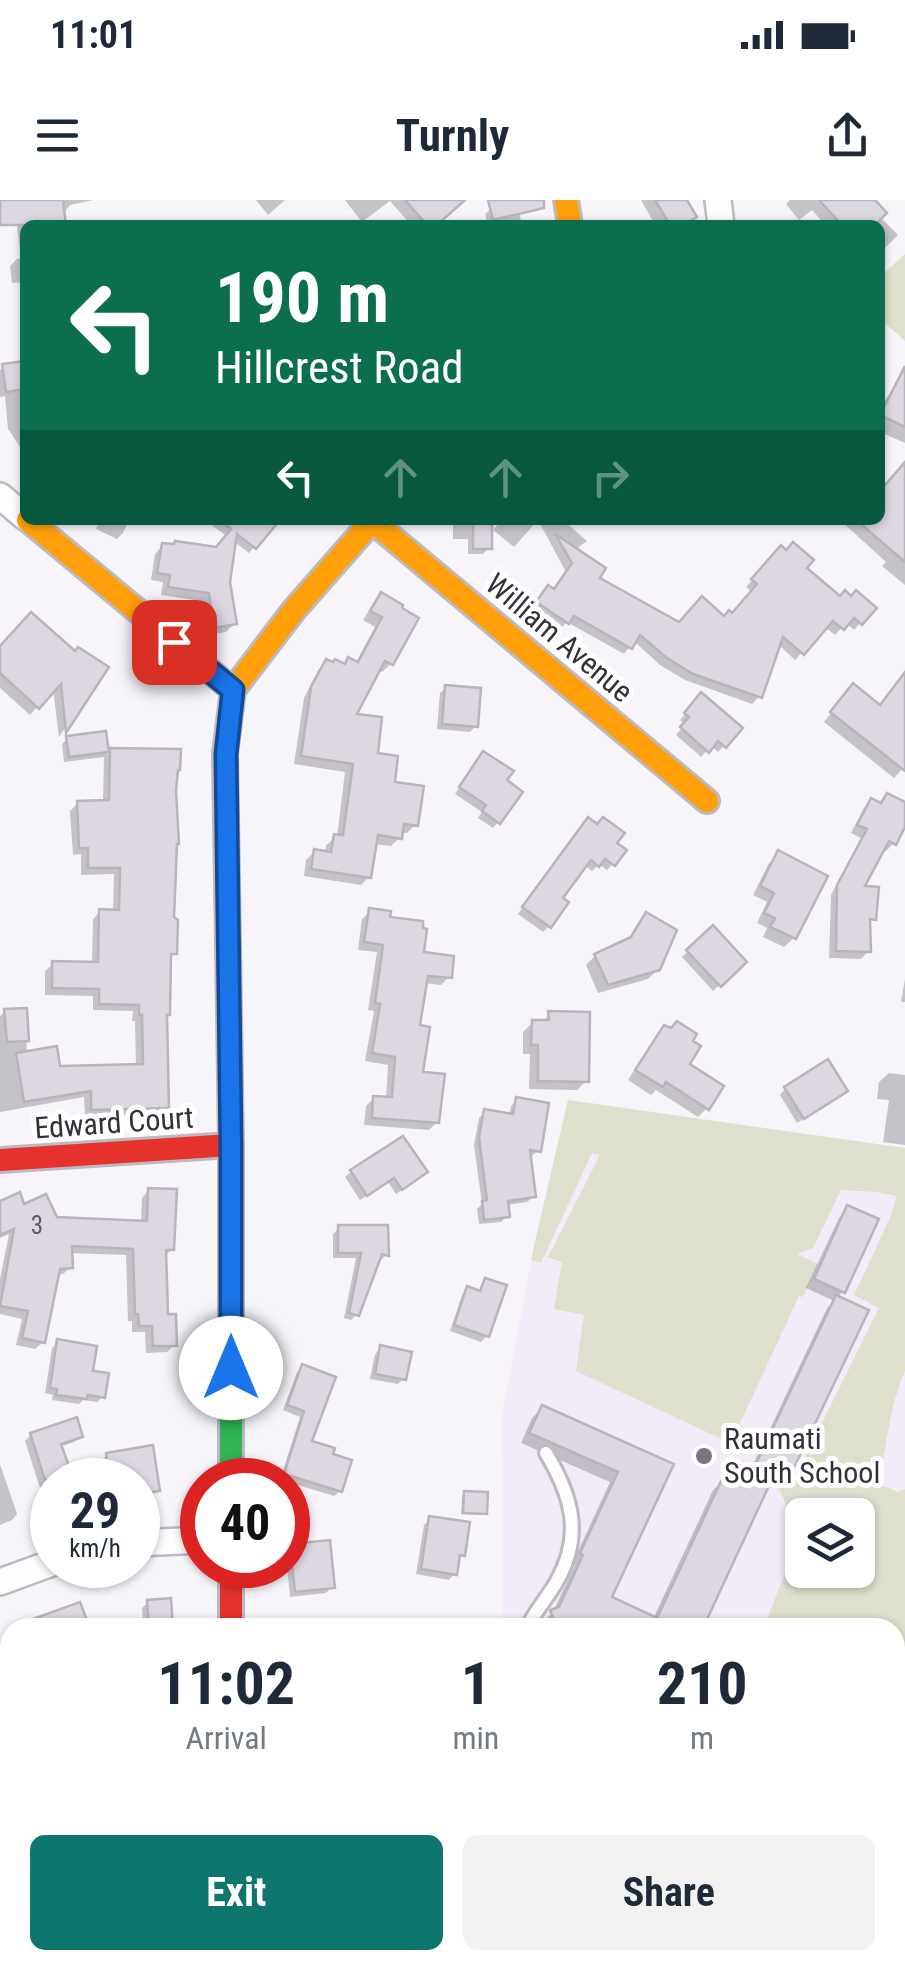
<!DOCTYPE html>
<html lang="en">
<head>
<meta charset="utf-8">
<style>
	body { margin:0; font-family:"Roboto Condensed",sans-serif; background:#f2f2f3; color:#1f2937; height:100vh; display:flex; flex-direction:column; font-size:38px; white-space:nowrap }
	* { box-sizing:border-box; margin:0 }
	p { font-size:32px; color:#747a83 }
	.icon { flex:none; width:55px; height:55px; fill:none; stroke:currentColor; stroke-width:2; stroke-linecap:round; stroke-linejoin:round }
	.map { position:relative; flex:1; overflow:hidden }
	.panel { position:absolute; left:0px; top:1418px; width:905px; height:352px; display:flex; flex-direction:column; background:#fff; border-radius:30px 30px 0 0; box-shadow:0 2px 8px #0004 }
	.panel>* { flex:none }
	.hud { position:absolute; left:20px; top:20px; width:865px; height:305px; border-radius:15px; box-shadow:0 2px 8px #0004; background:#0b6e4f; color:#fff; overflow:hidden }
	.fabs { position:absolute; left:785px; top:1298px; display:grid; gap:20px }
	.fabs a { display:grid; place-items:center; width:90px; height:90px; border-radius:15px; background:#fff; box-shadow:0 2px 8px #0004; font-size:50px }
	.speed { position:absolute; left:30px; top:1258px; display:flex; gap:20px; font-size:50px; font-weight:700; text-align:center }
	.speed>* { display:grid; place-content:center; width:130px; height:130px; border-radius:50%; background:#fff; box-shadow:0 2px 8px #0004; line-height:1 }
	.speed small { font-size:25px; font-weight:400 }
	.speed .limit { border:15px solid #d22; background:#fff; color:#111 }
	.pin { position:absolute; display:grid; place-items:center; width:85px; height:85px; color:#fff; margin:-42px; border-radius:20px; box-shadow:0 5px 15px #0006 }
	.me { position:absolute; width:110px; margin:-55px; rotate:0deg; stroke-linejoin:round; filter:drop-shadow(0 0 8px #0008) }
	.turn { display:flex; align-items:center; gap:35px; height:210px; padding:0 30px; font-size:45px }
	.turn .icon { width:130px; height:130px; stroke-width:2.5 }
	.turn b { display:block; font-size:70px; line-height:85px }
	.lanes { display:flex; align-items:center; height:95px; padding:0 30px; background:#0003; justify-content:center; gap:50px; direction:ltr }
	.lanes .off { opacity:.35 }
	.eta { display:flex; justify-content:space-evenly; align-items:center; height:170px; text-align:center }
	.eta b { font-size:60px; font-weight:700; line-height:70px }
	.button { display:flex; gap:20px; margin-top:auto; padding:20px 30px }
	.button a { flex:1; height:115px; border-radius:15px; background:#0f766e; color:#fff; font-size:40px; font-weight:700; line-height:115px; text-align:center }
	.button a+a { background:#f2f2f3; color:#1f2937 }
	.status { display:flex; justify-content:space-between; align-items:center; height:70px; padding:0 50px; background:#fff; direction:ltr }
	.status svg { height:28px; fill:currentColor }
	header { display:flex; justify-content:space-between; align-items:center; height:130px; padding:0 30px; background:#fff; font-size:45px; font-weight:700 }
	.map>svg:first-child { display:block }
</style>
</head>
<body>
<div class="status"><b>11:01</b><svg viewBox="0 0 49 12"><path d="M0 12V9h3v3zM5 12V6h3v6zM10 12V3h3v9zM15 12V0h3v12zM26 1h20v11H26zM47 4h2v5h-2z"/></svg></div>
<header><svg class="icon" aria-label="menu" viewBox="0 0 24 24"><path d="M4 6h16M4 12h16M4 18h16"/></svg>Turnly<svg class="icon" aria-label="share" viewBox="0 0 24 24"><path d="M12 15V3M7 8l5-5 5 5M5 13v7h14v-7"/></svg></header>
<div class="map">
<svg width="905" height="1768" viewBox="0 0 905 1768">
	<rect width="100%" height="100%" fill="#f7f4fa"/>
	<g fill="#f4ebf9" fill-rule="evenodd">
		<path d="M 568,900 L 905,948 L 905,1681 L 895,1682 L 895,1428 L 503,1428 L 502,1215 L 538,1026 ZM 802,1315 L 858,1315 L 858,1370 L 802,1370 Z"/>
		<path d="M 510,1760 L 694,1760 L 690,1768 L 539,1768 Z"/>
	</g>
	<g fill="#dedfcd">
		<path d="M 905,54 L 905,141 L 880,119 L 880,77 Z"/>
		<path d="M 568,900 L 905,948 L 905,1171 C 889,1207 887,1245 879,1284 L 898,1292 L 905,1289 L 905,1662 L 895,1666 L 895,1428 L 764,1427 L 802,1330 L 802,1370 L 858,1370 L 858,1315 L 808,1315 L 811,1307 L 787,1306 L 778,1287 L 796,1274 L 800,1267 L 879,1108 L 854,1095 L 890,1018 L 897,996 L 877,992 L 841,990 L 813,1048 L 797,1054 L 818,1064 L 803,1097 L 799,1096 L 734,1236 L 729,1235 L 726,1241 L 576,1171 L 584,1115 L 554,1109 L 562,1062 L 548,1057 L 600,955 L 592,953 L 541,1063 L 531,1060 Z"/>
		<path d="M 905,1681 L 905,1768 L 690,1768 L 694,1760 L 895,1760 L 895,1682 Z"/>
	</g>
	<g fill="#0003">
		<path d="M 0,0 L 93,0 L 70,5 L 65,11 L 67,25 L 25,25 L 25,96 L 23,82 L 12,83 L 10,66 L 17,59 L 21,58 L 16,20 L 0,8 Z"/>
		<path d="M 256,0 L 285,0 L 268,15 Z"/>
		<path d="M 345,0 L 450,0 L 434,25 L 411,25 L 390,1 L 362,22 Z"/>
		<path d="M 641,0 L 685,0 L 694,17 L 685,25 L 655,25 Z"/>
		<path d="M 790,0 L 871,0 L 880,17 L 898,35 L 880,53 L 880,25 L 825,25 L 812,10 L 799,20 L 786,4 Z"/>
		<path d="M 517,3 L 522,25 L 488,25 L 485,14 L 491,9 Z"/>
		<path d="M 25,164 L 25,254 L 8,229 L 5,196 L 0,197 L 0,170 L 3,167 Z"/>
		<path d="M 896,188 L 905,191 L 905,243 L 880,232 L 880,210 L 887,197 Z"/>
		<path d="M 905,278 L 905,385 L 882,366 L 886,362 L 840,320 L 880,320 L 880,279 L 887,285 Z"/>
		<path d="M 100,320 L 129,320 L 123,333 L 117,339 L 96,329 Z"/>
		<path d="M 205,320 L 277,320 L 249,353 Z"/>
		<path d="M 453,320 L 494,320 L 489,325 L 489,348 L 483,354 L 468,354 L 468,339 L 453,339 Z"/>
		<path d="M 502,320 L 563,320 L 587,341 L 575,350 L 597,378 L 679,425 L 724,419 L 732,416 L 752,392 L 746,387 L 774,355 L 804,368 L 839,399 L 873,408 L 854,430 L 846,423 L 835,435 L 825,427 L 795,460 L 778,444 L 759,497 L 752,504 L 685,480 L 660,465 L 634,441 L 624,454 L 567,422 L 560,429 L 531,410 L 542,395 L 553,391 L 566,372 L 538,320 L 514,347 L 493,330 Z"/>
		<path d="M 163,345 L 228,382 L 234,424 L 226,432 L 207,435 L 201,401 L 161,395 L 163,382 L 151,380 L 155,354 Z"/>
		<path d="M 381,395 L 391,464 L 382,472 L 378,469 L 353,517 L 415,625 L 407,633 L 401,633 L 400,637 L 391,646 L 374,644 L 369,677 L 361,685 L 304,676 L 306,660 L 315,651 L 325,653 L 326,645 L 337,637 L 345,572 L 294,564 L 304,498 L 318,470 L 326,462 L 343,466 L 355,464 L 375,427 L 363,420 L 373,404 Z"/>
		<path d="M 0,449 L 74,454 L 106,467 L 59,537 L 53,488 L 30,515 L 0,488 Z"/>
		<path d="M 905,473 L 905,566 L 894,578 L 824,522 L 845,495 L 879,507 Z"/>
		<path d="M 446,488 L 476,526 L 470,532 L 437,529 L 440,493 Z"/>
		<path d="M 696,501 L 739,529 L 718,552 L 711,546 L 701,557 L 676,535 L 685,524 L 680,520 Z"/>
		<path d="M 104,534 L 107,555 L 111,550 L 175,571 L 172,718 L 175,753 L 169,759 L 165,817 L 166,907 L 159,915 L 85,916 L 84,897 L 0,912 L 0,816 L 5,811 L 25,810 L 27,854 L 58,868 L 136,867 L 135,821 L 132,821 L 133,811 L 93,810 L 93,796 L 45,795 L 45,771 L 53,764 L 92,764 L 93,719 L 100,712 L 113,712 L 114,674 L 81,675 L 81,654 L 73,655 L 70,611 L 78,603 L 103,602 L 104,557 L 64,562 L 62,544 L 68,538 Z"/>
		<path d="M 478,560 L 504,581 L 498,622 L 493,628 L 478,618 L 482,612 L 455,594 Z"/>
		<path d="M 887,596 L 905,605 L 905,622 L 894,643 L 886,651 L 882,649 L 861,688 L 873,718 L 868,724 L 869,751 L 861,759 L 829,758 L 831,695 L 861,638 L 851,633 L 864,608 L 872,601 L 879,604 Z"/>
		<path d="M 582,627 L 614,643 L 613,664 L 607,670 L 599,664 L 592,671 L 584,665 L 559,698 L 549,726 L 543,732 L 518,714 Z"/>
		<path d="M 778,654 L 794,738 L 784,747 L 763,737 L 767,728 L 757,723 L 767,702 L 753,695 L 769,663 Z"/>
		<path d="M 370,711 L 387,719 L 421,754 L 449,777 L 441,785 L 424,783 L 417,827 L 420,875 L 437,922 L 429,930 L 364,925 L 366,906 L 374,898 L 386,899 L 388,865 L 365,861 L 374,811 L 368,810 L 377,752 L 358,750 L 362,719 Z"/>
		<path d="M 646,715 L 658,769 L 648,779 L 598,793 L 586,765 L 595,756 L 627,742 L 637,724 Z"/>
		<path d="M 713,729 L 744,762 L 713,791 L 682,757 Z"/>
		<path d="M 905,779 L 905,802 L 901,802 Z"/>
		<path d="M 550,814 L 586,881 L 577,890 L 529,889 L 530,854 L 523,854 L 523,832 L 533,822 L 541,823 Z"/>
		<path d="M 665,828 L 686,864 L 707,908 L 698,917 L 656,890 L 651,895 L 628,880 L 655,837 Z"/>
		<path d="M 889,873 L 905,875 L 905,945 L 883,942 L 889,900 L 877,899 L 879,882 Z"/>
		<path d="M 785,889 L 839,896 L 797,923 L 780,895 Z"/>
		<path d="M 517,900 L 538,950 L 532,956 L 528,956 L 533,997 L 527,1002 L 506,1005 L 507,1016 L 501,1022 L 479,1024 L 477,1009 L 482,1004 L 474,945 L 479,918 L 485,912 L 509,916 L 511,906 Z"/>
		<path d="M 351,972 L 419,977 L 396,994 L 388,982 L 360,1000 L 345,977 Z"/>
		<path d="M 149,990 L 172,1049 L 164,1057 L 166,1116 L 175,1145 L 167,1152 L 146,1153 L 145,1132 L 132,1132 L 132,1121 L 128,1121 L 126,1055 L 70,1053 L 71,1067 L 63,1074 L 56,1075 L 43,1142 L 35,1149 L 16,1145 L 22,1119 L 0,1114 L 0,1079 L 9,1034 L 0,1038 L 0,1004 L 23,1007 L 56,1020 L 141,1023 L 142,998 Z"/>
		<path d="M 848,1008 L 843,1091 L 837,1098 L 791,1269 L 781,1279 L 771,1274 L 700,1428 L 540,1428 L 542,1422 L 553,1412 L 575,1365 L 572,1364 L 610,1282 L 521,1243 L 532,1218 L 542,1208 L 670,1266 L 609,1398 L 653,1419 L 713,1290 L 723,1280 L 742,1288 L 827,1108 L 834,1101 L 806,1088 L 839,1018 Z"/>
		<path d="M 339,1028 L 386,1055 L 381,1060 L 378,1059 L 357,1114 L 351,1120 L 344,1118 L 356,1058 L 333,1058 L 333,1034 Z"/>
		<path d="M 486,1081 L 487,1136 L 481,1142 L 450,1131 L 462,1095 L 468,1089 L 478,1092 Z"/>
		<path d="M 58,1142 L 91,1173 L 103,1196 L 97,1202 L 83,1200 L 79,1204 L 52,1200 L 53,1195 L 45,1193 L 52,1148 Z"/>
		<path d="M 381,1148 L 404,1178 L 398,1184 L 370,1179 L 375,1154 Z"/>
		<path d="M 303,1167 L 309,1243 L 340,1291 L 334,1296 L 288,1282 L 288,1280 L 280,1280 L 300,1217 L 283,1210 L 297,1172 Z"/>
		<path d="M 31,1235 L 80,1236 L 74,1242 L 59,1247 L 68,1280 L 52,1280 L 52,1288 L 45,1290 L 44,1287 L 40,1288 L 25,1241 Z"/>
		<path d="M 107,1255 L 157,1290 L 151,1296 L 138,1298 L 138,1280 L 96,1280 L 103,1277 L 101,1261 Z"/>
		<path d="M 0,1264 L 17,1314 L 12,1320 L 0,1325 Z"/>
		<path d="M 465,1294 L 485,1313 L 483,1315 L 461,1314 L 462,1296 Z"/>
		<path d="M 430,1319 L 463,1355 L 456,1361 L 454,1374 L 449,1380 L 416,1374 L 424,1325 Z"/>
		<path d="M 291,1346 L 332,1387 L 326,1393 L 290,1397 L 287,1365 L 288,1350 Z"/>
		<path d="M 148,1402 L 171,1428 L 139,1428 L 143,1424 L 142,1408 Z"/>
		<path d="M 8,1616 L 10,1617 L 10,1760 L 27,1760 L 19,1768 L 11,1768 L 0,1759 L 0,1624 Z"/>
		<path d="M 315,1760 L 381,1760 L 379,1768 L 313,1768 Z"/>
	</g>
	<g fill="#dcd7e1" stroke="#b7b4bb" stroke-width="2.5">
		<path d="M 0,0 L 63,0 L 66,25 L 0,25 Z"/>
		<path d="M 405,0 L 465,0 L 437,25 L 427,25 Z"/>
		<path d="M 488,0 L 544,0 L 544,8 L 493,20 Z"/>
		<path d="M 655,0 L 687,0 L 697,17 L 683,25 L 670,25 Z"/>
		<path d="M 819,0 L 875,0 L 887,13 L 875,25 L 842,25 Z"/>
		<path d="M 25,161 L 25,189 L 6,192 L 2,164 Z"/>
		<path d="M 905,166 L 905,227 L 880,215 Z"/>
		<path d="M 905,262 L 905,362 L 856,320 L 880,320 L 880,291 Z"/>
		<path d="M 221,320 L 280,320 L 256,349 L 237,334 L 230,382 L 237,424 L 214,428 L 209,393 L 168,387 L 170,375 L 157,373 L 162,343 L 174,344 L 175,341 L 216,347 L 231,329 Z"/>
		<rect x="473" y="320" width="19" height="29"/>
		<path d="M 555,334 L 606,368 L 600,378 L 679,422 L 702,396 L 724,416 L 729,410 L 732,413 L 757,384 L 751,379 L 781,345 L 786,350 L 793,342 L 814,360 L 807,368 L 840,396 L 845,390 L 851,396 L 856,390 L 877,408 L 862,425 L 854,418 L 844,430 L 833,421 L 804,455 L 783,437 L 762,498 L 693,474 L 667,458 L 640,435 L 632,449 L 574,416 L 569,424 L 536,402 L 548,385 L 554,389 L 572,363 Z"/>
		<path d="M 381,392 L 403,405 L 402,408 L 419,418 L 393,465 L 385,461 L 357,514 L 382,517 L 378,553 L 398,556 L 395,582 L 424,586 L 418,626 L 404,624 L 402,639 L 378,635 L 371,678 L 311,669 L 314,649 L 331,652 L 334,634 L 343,635 L 353,564 L 301,556 L 311,487 L 326,459 L 333,462 L 335,459 L 345,464 L 348,457 L 358,462 L 382,417 L 370,411 Z"/>
		<path d="M 31,412 L 75,451 L 78,447 L 109,467 L 66,533 L 61,484 L 39,509 L 0,473 L 0,446 Z"/>
		<path d="M 905,472 L 905,571 L 830,512 L 853,483 L 880,505 Z"/>
		<path d="M 445,485 L 481,488 L 478,527 L 442,524 Z"/>
		<path d="M 701,492 L 743,528 L 726,548 L 718,541 L 709,553 L 680,527 L 689,517 L 684,513 Z"/>
		<path d="M 106,531 L 109,552 L 69,557 L 66,536 Z"/>
		<path d="M 110,548 L 181,549 L 180,570 L 178,570 L 176,591 L 179,644 L 177,644 L 174,717 L 178,720 L 177,754 L 171,754 L 170,815 L 167,815 L 169,908 L 91,910 L 91,891 L 24,902 L 16,853 L 57,846 L 60,866 L 143,864 L 142,815 L 139,815 L 139,805 L 99,804 L 99,789 L 52,788 L 52,761 L 98,762 L 99,709 L 119,710 L 120,668 L 88,668 L 88,648 L 79,648 L 77,601 L 109,600 Z"/>
		<path d="M 483,551 L 514,571 L 507,580 L 523,592 L 500,624 L 482,611 L 486,605 L 459,587 Z"/>
		<path d="M 887,593 L 905,602 L 905,627 L 896,645 L 889,641 L 865,686 L 879,687 L 876,720 L 870,719 L 871,752 L 836,751 L 837,685 L 867,629 L 857,625 L 871,598 L 881,603 Z"/>
		<path d="M 588,617 L 597,624 L 603,617 L 625,633 L 617,643 L 627,650 L 615,666 L 605,659 L 599,667 L 591,660 L 563,698 L 569,702 L 551,728 L 522,707 Z"/>
		<path d="M 778,650 L 828,676 L 796,739 L 770,727 L 775,718 L 764,713 L 774,693 L 760,686 Z"/>
		<path d="M 369,708 L 391,711 L 390,717 L 423,721 L 423,728 L 427,729 L 424,752 L 454,756 L 452,778 L 428,776 L 420,825 L 430,827 L 423,872 L 445,874 L 439,923 L 372,918 L 373,896 L 392,897 L 395,857 L 372,853 L 380,804 L 375,803 L 383,745 L 364,742 Z"/>
		<path d="M 646,712 L 677,730 L 660,770 L 608,785 L 594,754 L 631,737 Z"/>
		<path d="M 713,725 L 747,762 L 721,787 L 686,750 Z"/>
		<path d="M 27,808 L 29,841 L 7,842 L 4,809 Z"/>
		<path d="M 548,811 L 590,812 L 589,882 L 538,881 L 538,845 L 531,845 L 532,820 L 549,820 Z"/>
		<path d="M 677,821 L 697,834 L 693,841 L 701,846 L 690,864 L 724,886 L 709,910 L 666,882 L 663,887 L 635,870 L 664,825 L 671,828 Z"/>
		<path d="M 828,859 L 848,891 L 804,919 L 784,887 Z"/>
		<path d="M 516,897 L 549,903 L 541,952 L 530,950 L 536,997 L 508,1001 L 510,1017 L 484,1020 L 482,1001 L 487,1000 L 479,938 L 484,909 L 513,914 Z"/>
		<path d="M 403,936 L 428,972 L 402,990 L 394,978 L 367,996 L 350,970 Z"/>
		<path d="M 148,988 L 177,989 L 174,1050 L 166,1050 L 168,1114 L 176,1114 L 177,1146 L 153,1146 L 152,1126 L 139,1126 L 138,1114 L 135,1114 L 133,1049 L 72,1046 L 73,1068 L 60,1069 L 45,1143 L 22,1138 L 28,1111 L 0,1106 L 14,1029 L 0,1035 L 0,1001 L 20,992 L 24,1004 L 46,994 L 57,1017 L 147,1021 Z"/>
		<path d="M 847,1005 L 879,1019 L 845,1093 L 814,1079 Z"/>
		<path d="M 338,1025 L 388,1025 L 389,1056 L 382,1054 L 359,1116 L 349,1113 L 361,1053 L 338,1053 Z"/>
		<path d="M 485,1078 L 507,1085 L 489,1137 L 454,1125 L 467,1086 L 480,1091 Z"/>
		<path d="M 836,1095 L 869,1110 L 793,1270 L 779,1264 L 703,1428 L 557,1428 L 550,1410 L 559,1407 L 583,1355 L 580,1353 L 618,1272 L 529,1233 L 542,1205 L 674,1264 L 612,1397 L 657,1418 L 723,1277 L 745,1287 Z"/>
		<path d="M 57,1139 L 97,1146 L 93,1171 L 109,1173 L 105,1198 L 88,1195 L 87,1199 L 56,1195 L 57,1189 L 50,1188 Z"/>
		<path d="M 380,1145 L 412,1152 L 406,1180 L 375,1174 Z"/>
		<path d="M 302,1164 L 336,1177 L 312,1241 L 335,1248 L 333,1254 L 352,1260 L 342,1292 L 284,1274 L 304,1211 L 287,1205 Z"/>
		<path d="M 77,1217 L 83,1237 L 61,1244 L 74,1280 L 45,1280 L 30,1233 Z"/>
		<path d="M 153,1245 L 160,1291 L 138,1294 L 138,1280 L 109,1280 L 106,1253 Z"/>
		<path d="M 464,1291 L 488,1292 L 487,1314 L 463,1313 Z"/>
		<path d="M 429,1316 L 470,1322 L 465,1356 L 460,1355 L 457,1375 L 421,1369 Z"/>
		<path d="M 330,1340 L 335,1388 L 295,1392 L 290,1344 Z"/>
		<path d="M 171,1398 L 173,1428 L 149,1428 L 147,1400 Z"/>
		<path d="M 80,1402 L 90,1428 L 17,1428 L 16,1425 Z"/>
	</g>
	<g fill="none" stroke-linecap="round" stroke-linejoin="round">
		<g stroke="#bdb9c1" stroke-width="18">
			<path id="lane" d="M 527,1428 C 535,1411 548,1397 557,1381 C 583,1335 572,1296 546,1253"/>
		</g>
		<g stroke="#bdb9c1" stroke-width="30">
			<g id="street">
				<path d="M 718,0 L 721,25"/>
				<path d="M 0,296 L 25,317"/>
				<path d="M 138,1343 L 202,1340"/>
				<path d="M 0,1382 L 52,1363"/>
			</g>
		</g>
		<g stroke="#bdb9c1" stroke-width="28">
			<g id="fast">
				<path d="M 228,745 L 231,945 L 231,1280"/>
				<path d="M 176,1768 L 178,1760"/>
			</g>
		</g>
		<g stroke="#bdb9c1" stroke-width="28">
			<g id="slow">
				<path d="M 566,0 L 570,25"/>
				<path d="M 28,320 L 233,490"/>
				<path d="M 372,321 L 707,601"/>
				<path d="M 228,745 L 225,554 L 233,490 L 294,410 L 373,320"/>
			</g>
		</g>
		<g stroke="#bdb9c1" stroke-width="28">
			<g id="jam">
				<path d="M 0,960 L 231,945"/>
				<path d="M 231,1365 L 231,1428"/>
			</g>
		</g>
		<use href="#lane" stroke="#fefdfe" stroke-width="12"/>
		<use href="#street" stroke="#fefdfe" stroke-width="25"/>
		<use href="#fast" stroke="#30b455" stroke-width="22"/>
		<use href="#slow" stroke="#ff9f0a" stroke-width="22"/>
		<use href="#jam" stroke="#e5322d" stroke-width="22"/>
	</g>
	<g fill="none" stroke-linecap="round" stroke-linejoin="round">
		<g stroke="#114b97" stroke-width="25">
			<path id="route" d="M 174,442 L 233,490 L 226,554 L 231,945 L 231,1168"/>
		</g>
		<use href="#route" stroke="#1a73e8" stroke-width="18"/>
	</g>
	<circle fill="#79747e" stroke="#fff" stroke-width="4" cx="704" cy="1256" r="10"/>
	<g text-anchor="middle" stroke-width="10" stroke-linejoin="round" paint-order="stroke">
		<g font-size="25" fill="#5f5964">
			<text x="37" y="1034">3</text>
		</g>
		<g font-size="30" fill="#352f3b" stroke="#fff">
			<text transform="translate(559 438) rotate(40)" y="10">William Avenue</text>
			<text transform="translate(114 923) rotate(-4)" y="10">Edward Court</text>
		</g>
		<g font-size="30" fill="#352f3b" stroke="#fff" text-anchor="start">
			<text x="724" y="1249">Raumati<tspan x="724" dy="34">South School</tspan></text>
		</g>
	</g>
</svg>
<div class="fabs">
<a><svg class="icon" aria-label="layers" viewBox="0 0 24 24"><path d="M12 4l9 5-9 5-9-5zM3 14l9 5 9-5"/></svg></a>
</div>
<div class="speed"><div>29<small>km/h</small></div><div class="limit">40</div></div>
<div class="pin" style="left:174px;top:442px;background:#d93025"><svg class="icon" aria-label="arrive" viewBox="0 0 24 24"><path d="M6 21V4h12l-3 4 3 4H6"/></svg></div>
<svg class="me" style="left:231px;top:1168px" viewBox="-20 -20 40 40"><circle r="19" fill="#fff"/><path d="M0-13L10 11 0 6-10 11z" fill="#1a73e8"/></svg>
<div class="hud">
<div class="turn"><svg class="icon" aria-label="left" viewBox="0 0 24 24"><path d="M17 20v-9H6M10 6l-5 5 5 5"/></svg><div><b>190 m</b>Hillcrest Road</div></div>
<div class="lanes"><svg class="icon" aria-label="left" viewBox="0 0 24 24"><path d="M17 20v-9H6M10 6l-5 5 5 5"/></svg><svg class="icon off" aria-label="ahead" viewBox="0 0 24 24"><path d="M12 20V5M6 11l6-6 6 6"/></svg><svg class="icon off" aria-label="ahead" viewBox="0 0 24 24"><path d="M12 20V5M6 11l6-6 6 6"/></svg><svg class="icon off" aria-label="right" viewBox="0 0 24 24"><path d="M7 20v-9h11M14 6l5 5-5 5"/></svg></div>
</div>
<section class="panel">
<div class="eta">
<div><b>11:02</b><p>Arrival</p></div>
<div><b>1</b><p>min</p></div>
<div><b>210</b><p>m</p></div>
</div>
<div class="button"><a>Exit</a><a>Share</a></div>
</section>
</div>
</body>
</html>
